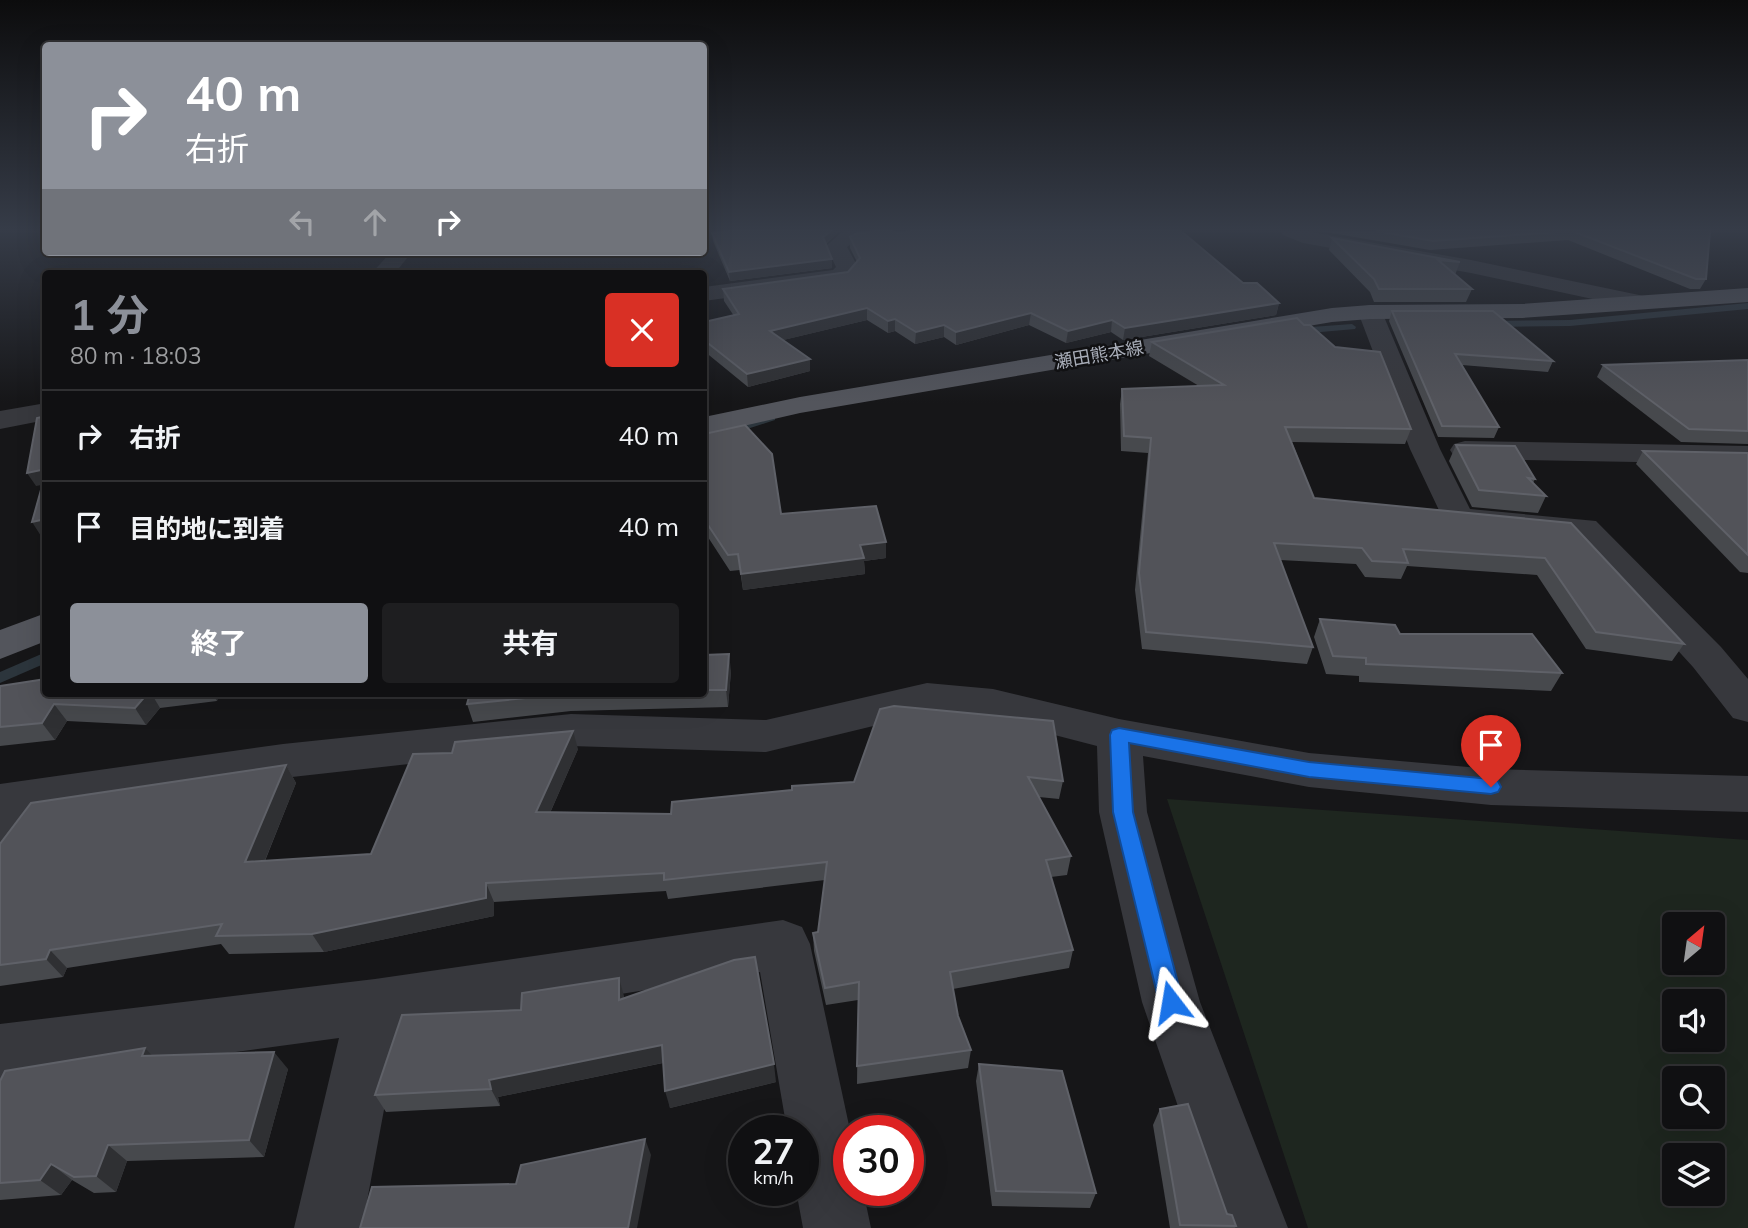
<!DOCTYPE html>
<html lang="ja">
<head>
<meta charset="utf-8">
<style>
	body { margin:0; font-family:Mulish,"Noto Sans JP",sans-serif; background:#1e1e20; color:#f1f3f6; height:100vh; display:flex; flex-direction:column; font-size:26px; white-space:nowrap }
	* { box-sizing:border-box; margin:0 }
	p { font-size:23px; color:#9c9d9f }
	.icon { flex:none; width:38px; height:38px; fill:none; stroke:currentColor; stroke-width:2; stroke-linecap:round; stroke-linejoin:round }
	.map { position:relative; flex:1; overflow:hidden }
	.sheet { position:absolute; left:42px; top:270px; width:665px; height:427px; display:flex; flex-direction:column; background:#101012; border-radius:7px; box-shadow:0 7px 28px #0002,0 0 0 2px #303032 }
	.sheet>* { flex:none }
	.guide { position:absolute; left:42px; top:42px; width:665px; height:214px; border-radius:7px; box-shadow:0 7px 28px #0002,0 0 0 2px #303032; background:#8c9099; color:#fff; overflow:hidden }
	.needle { width:46px; rotate:29deg }
	.buttons { position:absolute; left:1662px; top:912px; display:grid; gap:14px }
	.buttons a { display:grid; place-items:center; width:63px; height:63px; border-radius:7px; background:#101012; box-shadow:0 7px 28px #0002,0 0 0 2px #303032; font-size:35px }
	.speed { position:absolute; left:728px; top:1115px; display:flex; gap:14px; font-size:35px; font-weight:700; text-align:center }
	.speed>* { display:grid; place-content:center; width:91px; height:91px; border-radius:50%; background:#101012; box-shadow:0 7px 28px #0002,0 0 0 2px #303032; line-height:1 }
	.speed small { font-size:18px; font-weight:400 }
	.speed .limit { border:10px solid #d22; background:#fff; color:#111 }
	.pin { position:absolute; display:grid; place-items:center; width:60px; height:60px; color:#fff; margin:-72px -30px; border-radius:50% 50% 50% 0; rotate:-45deg; box-shadow:0 0 7px #0007 }
	.pin .icon { rotate:45deg }
	.me { position:absolute; width:77px; margin:-38px; rotate:346deg; stroke-linejoin:round; filter:drop-shadow(0 0 5px #0008) }
	.turn { display:flex; align-items:center; gap:24px; height:147px; padding:0 28px; font-size:32px }
	.turn .icon { width:91px; height:91px; stroke-width:2.5 }
	.turn b { display:block; font-size:49px; line-height:60px }
	.lanes { display:flex; align-items:center; height:66px; padding:0 28px; background:#0003; justify-content:center; gap:35px; direction:ltr }
	.lanes .off { opacity:.35 }
	.round { display:grid; place-items:center; flex:none; width:74px; height:74px; border-radius:7px; background:#1e1e20 }
	.headline { display:flex; align-items:center; justify-content:space-between; height:119px; padding:0 28px }
	h1 { font-size:42px; font-weight:700; line-height:52px; color:#8c9099 }
	.cta { display:flex; gap:14px; margin-top:auto; padding:14px 28px }
	.cta a { flex:1; height:80px; border-radius:7px; background:#8c9099; color:#fff; font-size:28px; font-weight:700; line-height:80px; text-align:center }
	.cta a+a { background:#1e1e20; color:#f1f3f6 }
	ul { padding:0; list-style:none }
	li { display:flex; align-items:center; gap:21px; height:91px; padding:0 28px; border-top:2px solid #303032 }
	li div { flex:1 }
	li b { display:block; font-size:26px }
	li em { font-style:normal }
	.map>svg:first-child { display:block }
</style>
</head>
<body>
<div class="map">
<svg width="1748" height="1228" viewBox="0 0 1748 1228">
	<rect width="100%" height="100%" fill="#161618"/>
	<path fill="#1e261f" fill-rule="evenodd" d="M 1167,799 L 1748,840 L 1748,1228 L 1308,1228 ZM 1675,924 L 1713,924 L 1713,962 L 1675,962 ZM 1675,1001 L 1713,1001 L 1713,1040 L 1675,1040 ZM 1675,1078 L 1713,1078 L 1713,1116 L 1675,1116 ZM 1713,1155 L 1713,1194 L 1675,1194 L 1675,1155 Z"/>
	<g fill="none" stroke-linecap="round" stroke-linejoin="round">
		<g fill="#2c353c" fill-rule="evenodd">
			<path d="M 1748,303 L 1748,309 L 1570,326 L 1491,327 L 1487,324 L 1491,321 L 1570,320 Z"/>
			<path d="M 1352,324 L 1356,327 L 1355,329 L 1298,334 L 1294,331 L 1298,328 Z"/>
			<path d="M 771,415 L 775,416 L 775,420 L 704,443 L 704,437 Z"/>
			<path d="M 46,652 L 46,663 L 0,683 L 0,672 Z"/>
		</g>
		<g fill="#37383d" fill-rule="evenodd">
			<path d="M 849,231 L 898,231 L 895,235 L 854,242 L 847,247 L 858,267 L 848,281 L 704,301 L 704,287 L 833,270 L 836,267 L 826,246 L 841,233 Z"/>
			<path d="M 1280,231 L 1306,231 L 1471,260 L 1639,295 L 1647,297 L 1651,302 L 1647,307 L 1639,309 L 1471,273 L 1303,243 L 1283,235 Z"/>
			<path d="M 391,252 L 412,252 L 395,273 L 372,273 Z"/>
			<path d="M 1370,305 L 1378,307 L 1382,312 L 1440,449 L 1470,509 L 1596,521 L 1721,647 L 1748,679 L 1748,722 L 1733,718 L 1693,667 L 1574,537 L 1446,525 L 1410,449 L 1358,312 L 1362,307 Z"/>
			<path d="M 46,403 L 46,420 L 0,429 L 0,411 Z"/>
			<path d="M 1465,441 L 1748,446 L 1748,464 L 1465,459 L 1454,456 L 1450,450 L 1454,444 Z"/>
			<path d="M 927,683 L 993,689 L 1119,719 L 1309,753 L 1491,769 L 1748,776 L 1748,812 L 1491,805 L 1309,787 L 1143,756 L 1147,812 L 1200,1002 L 1288,1228 L 1220,1228 L 1142,1002 L 1099,812 L 1097,746 L 993,719 L 927,713 L 766,752 L 571,746 L 283,778 L 47,814 L 18,857 L 0,863 L 0,784 L 283,744 L 571,714 L 766,720 Z"/>
			<path d="M 783,920 L 802,927 L 810,944 L 850,1130 L 849,1190 L 863,1190 L 871,1228 L 803,1228 L 796,1190 L 803,1190 L 803,1130 L 787,1130 L 760,972 L 399,1029 L 362,1228 L 294,1228 L 339,1038 L 0,1084 L 0,1024 L 375,979 Z"/>
		</g>
		<g fill="#53555c" fill-rule="evenodd">
			<path d="M 1748,288 L 1748,302 L 1522,318 L 1370,319 L 1332,322 L 800,413 L 704,435 L 704,417 L 800,397 L 1332,308 L 1370,305 L 1522,304 Z"/>
			<path d="M 46,613 L 46,641 L 0,659 L 0,630 Z"/>
		</g>
	</g>
	<g fill="#47494d">
		<path d="M 839,231 L 826,244 L 832,268 L 730,281 L 713,241 L 712,233 Z"/>
		<path d="M 1320,231 L 1710,231 L 1706,279 L 1700,289 L 1690,289 L 1568,240 L 1430,250 Z"/>
		<path d="M 898,233 L 1243,283 L 1279,303 L 1276,315 L 1123,340 L 1111,332 L 1066,343 L 1029,325 L 956,345 L 944,337 L 915,344 L 895,331 L 888,333 L 867,320 L 783,340 L 810,371 L 748,387 L 704,351 L 704,322 L 734,316 L 724,301 L 723,289 L 848,272 L 857,262 L 850,248 L 850,237 Z"/>
		<path d="M 1332,238 L 1460,262 L 1455,275 L 1472,289 L 1466,302 L 1374,302 L 1370,292 L 1329,250 Z"/>
		<path d="M 1392,311 L 1553,361 L 1548,372 L 1462,365 L 1499,427 L 1494,438 L 1438,437 L 1389,321 Z"/>
		<path d="M 1152,342 L 1411,429 L 1405,444 L 1292,442 L 1314,498 L 1571,523 L 1684,644 L 1672,661 L 1586,649 L 1537,575 L 1407,566 L 1401,579 L 1365,577 L 1356,564 L 1280,560 L 1313,647 L 1307,664 L 1142,649 L 1135,590 L 1148,453 L 1121,451 L 1120,404 L 1122,389 L 1199,386 L 1149,356 Z"/>
		<path d="M 1748,360 L 1748,444 L 1681,442 L 1597,377 L 1603,365 Z"/>
		<path d="M 704,434 L 781,514 L 886,542 L 886,558 L 864,561 L 865,574 L 743,590 L 740,570 L 730,571 L 704,531 Z"/>
		<path d="M 1456,445 L 1535,479 L 1533,483 L 1546,496 L 1538,513 L 1472,507 L 1449,461 Z"/>
		<path d="M 1643,451 L 1748,453 L 1748,573 L 1740,572 L 1636,464 Z"/>
		<path d="M 1320,619 L 1400,634 L 1562,673 L 1551,691 L 1359,682 L 1359,676 L 1326,674 L 1314,637 Z"/>
		<path d="M 704,655 L 731,671 L 728,707 L 571,711 L 473,722 L 467,704 L 470,693 L 704,693 Z"/>
		<path d="M 0,686 L 46,693 L 219,693 L 217,701 L 160,708 L 146,725 L 67,721 L 55,740 L 0,746 Z"/>
		<path d="M 880,709 L 1063,781 L 1059,799 L 1039,797 L 1071,856 L 1067,875 L 1051,877 L 1073,950 L 1069,968 L 953,989 L 958,1016 L 971,1050 L 968,1068 L 857,1084 L 858,1000 L 826,1005 L 814,951 L 813,933 L 818,932 L 825,880 L 668,899 L 666,891 L 494,902 L 494,916 L 324,952 L 229,954 L 221,944 L 67,968 L 63,977 L 0,986 L 0,844 L 286,765 L 296,783 L 265,861 L 371,854 L 578,749 L 550,813 L 671,814 L 792,790 L 854,782 Z"/>
		<path d="M 624,996 L 624,998 L 776,1082 L 670,1108 L 663,1063 L 498,1097 L 500,1106 L 386,1112 L 375,1095 L 521,1010 Z"/>
		<path d="M 152,1056 L 288,1069 L 264,1157 L 127,1161 L 116,1192 L 94,1193 L 72,1180 L 61,1195 L 0,1200 L 0,1081 Z"/>
		<path d="M 979,1064 L 1096,1193 L 1090,1208 L 992,1206 L 976,1081 Z"/>
		<path d="M 1160,1109 L 1236,1226 L 1235,1228 L 1170,1228 L 1153,1125 Z"/>
	</g>
	<g fill="#2f3033">
		<path d="M 831,231 L 840,231 L 823,245 L 823,237 Z"/>
		<path d="M 832,259 L 832,268 L 730,281 L 729,272 Z"/>
		<path d="M 1279,303 L 1276,315 L 1123,340 L 1125,328 Z"/>
		<path d="M 867,308 L 867,320 L 771,343 L 770,331 Z"/>
		<path d="M 1031,313 L 1029,325 L 956,345 L 956,332 Z"/>
		<path d="M 895,319 L 895,331 L 888,333 L 888,321 Z"/>
		<path d="M 1112,320 L 1111,332 L 1066,343 L 1068,331 Z"/>
		<path d="M 944,325 L 944,337 L 915,344 L 916,332 Z"/>
		<path d="M 704,355 L 706,367 L 704,367 Z"/>
		<path d="M 810,359 L 810,371 L 748,387 L 747,374 Z"/>
		<path d="M 46,469 L 46,484 L 36,486 L 27,473 Z"/>
		<path d="M 46,519 L 46,535 L 41,536 L 32,522 Z"/>
		<path d="M 886,542 L 886,558 L 864,561 L 865,574 L 743,590 L 741,574 L 860,545 Z"/>
		<path d="M 729,654 L 731,671 L 728,707 L 726,690 Z"/>
		<path d="M 148,693 L 151,693 L 160,708 L 146,725 L 135,708 Z"/>
		<path d="M 212,693 L 219,693 L 217,701 Z"/>
		<path d="M 54,704 L 67,721 L 55,740 L 42,723 Z"/>
		<path d="M 573,731 L 578,749 L 542,831 L 536,812 Z"/>
		<path d="M 286,765 L 296,783 L 257,880 L 245,862 Z"/>
		<path d="M 486,883 L 494,902 L 494,916 L 324,952 L 312,934 Z"/>
		<path d="M 50,950 L 67,968 L 63,977 L 46,959 Z"/>
		<path d="M 619,978 L 624,996 L 625,1017 L 619,1000 Z"/>
		<path d="M 662,1045 L 667,1062 L 498,1097 L 500,1106 L 491,1089 L 489,1080 Z"/>
		<path d="M 145,1048 L 161,1065 L 142,1056 Z"/>
		<path d="M 274,1052 L 288,1069 L 264,1157 L 249,1140 Z"/>
		<path d="M 774,1064 L 776,1082 L 670,1108 L 665,1091 Z"/>
		<path d="M 645,1139 L 651,1155 L 637,1228 L 628,1228 Z"/>
		<path d="M 108,1145 L 127,1161 L 116,1192 L 96,1176 Z"/>
		<path d="M 51,1164 L 72,1180 L 61,1195 L 40,1180 Z"/>
	</g>
	<g fill="#525359" stroke="#5f6168" stroke-width="2">
		<path d="M 729,231 L 831,231 L 823,237 L 832,259 L 729,272 L 712,233 Z"/>
		<path d="M 874,231 L 891,231 L 898,233 L 912,231 L 1181,231 L 1243,283 L 1257,283 L 1279,303 L 1125,328 L 1112,320 L 1068,331 L 1031,313 L 956,332 L 944,325 L 916,332 L 895,319 L 888,321 L 867,308 L 770,331 L 810,359 L 747,374 L 704,340 L 704,322 L 739,314 L 723,289 L 848,272 L 860,258 L 850,237 L 855,234 Z"/>
		<path d="M 1376,231 L 1710,231 L 1706,279 L 1696,279 L 1572,231 L 1433,241 Z"/>
		<path d="M 1332,238 L 1460,262 L 1438,260 L 1472,289 L 1379,289 L 1374,279 Z"/>
		<path d="M 1392,311 L 1493,311 L 1553,361 L 1455,354 L 1499,427 L 1442,426 Z"/>
		<path d="M 1297,318 L 1304,325 L 1310,325 L 1335,347 L 1380,352 L 1411,429 L 1285,427 L 1314,498 L 1571,523 L 1684,644 L 1596,632 L 1545,558 L 1403,549 L 1408,563 L 1372,561 L 1362,548 L 1274,543 L 1313,647 L 1146,632 L 1139,573 L 1151,438 L 1124,436 L 1122,389 L 1224,385 L 1152,342 Z"/>
		<path d="M 1748,360 L 1748,431 L 1689,429 L 1603,365 Z"/>
		<path d="M 46,416 L 46,469 L 27,473 L 37,418 Z"/>
		<path d="M 745,425 L 772,454 L 781,514 L 876,506 L 886,542 L 860,545 L 864,558 L 741,574 L 738,554 L 728,555 L 704,519 L 704,434 Z"/>
		<path d="M 1456,445 L 1515,446 L 1535,479 L 1528,478 L 1546,496 L 1479,490 Z"/>
		<path d="M 1643,451 L 1748,453 L 1748,555 Z"/>
		<path d="M 46,472 L 46,519 L 32,522 Z"/>
		<path d="M 1320,619 L 1395,625 L 1400,634 L 1532,634 L 1562,673 L 1366,664 L 1366,658 L 1333,656 Z"/>
		<path d="M 729,654 L 726,690 L 704,690 L 704,655 Z"/>
		<path d="M 46,679 L 46,693 L 148,693 L 135,708 L 54,704 L 42,723 L 0,727 L 0,686 Z"/>
		<path d="M 470,693 L 613,693 L 566,694 L 467,704 Z"/>
		<path d="M 894,706 L 1053,721 L 1063,781 L 1028,777 L 1071,856 L 1046,860 L 1073,950 L 950,972 L 958,1016 L 971,1050 L 857,1066 L 859,982 L 825,988 L 813,933 L 818,932 L 827,862 L 664,880 L 664,873 L 486,883 L 486,898 L 312,934 L 216,936 L 222,924 L 50,950 L 46,959 L 0,965 L 0,844 L 31,803 L 286,765 L 245,862 L 371,854 L 413,754 L 452,753 L 455,742 L 573,731 L 536,812 L 671,814 L 672,802 L 792,790 L 792,786 L 854,782 L 880,709 Z"/>
		<path d="M 755,957 L 774,1064 L 665,1091 L 662,1045 L 489,1080 L 491,1089 L 375,1095 L 402,1015 L 521,1010 L 522,993 L 619,978 L 619,1000 L 734,960 Z"/>
		<path d="M 145,1048 L 142,1056 L 274,1052 L 249,1140 L 108,1145 L 96,1176 L 74,1177 L 51,1164 L 40,1180 L 0,1183 L 0,1081 L 5,1071 Z"/>
		<path d="M 979,1064 L 1062,1071 L 1096,1193 L 996,1191 Z"/>
		<path d="M 1188,1104 L 1227,1214 L 1232,1215 L 1236,1226 L 1180,1225 L 1160,1109 Z"/>
		<path d="M 645,1139 L 628,1228 L 360,1228 L 372,1187 L 516,1184 L 521,1165 Z"/>
	</g>
	<linearGradient id="sky" x2="0" y2="1"><stop stop-color="#0c0c0d"/><stop offset="0.57" stop-color="#363c48"/><stop offset="1" stop-color="#363c48" stop-opacity="0"/></linearGradient>
	<rect width="1748" height="403" fill="url(#sky)"/>
	<path fill="#1a73e8" stroke="#114b97" stroke-width="2" d="M 1119,728 L 1309,762 L 1491,779 L 1498,781 L 1501,787 L 1498,792 L 1491,794 L 1309,777 L 1129,743 L 1133,812 L 1183,1002 L 1180,1010 L 1171,1013 L 1163,1010 L 1159,1002 L 1113,812 L 1110,735 L 1112,730 Z"/>
	<g text-anchor="middle" stroke-width="5" stroke-linejoin="round" paint-order="stroke">
		<g font-size="18" fill="#a8adb8" stroke="#111113">
			<text transform="translate(1099 355) rotate(-10)" y="6">瀬田熊本線</text>
		</g>
	</g>
</svg>
<div class="buttons">
<a><svg class="needle" viewBox="-14 -14 28 28"><path d="M0-13l5 13h-10z" fill="#e53935"/><path d="M0 13l5-13h-10z" fill="#9c9d9f"/></svg></a>
<a><svg class="icon" aria-label="sound" viewBox="0 0 24 24"><path d="M4 9h4l5-4v14l-5-4H4zM17 9q2 3 0 6"/></svg></a>
<a><svg class="icon" aria-label="search" viewBox="0 0 24 24"><circle cx="10" cy="10" r="6"/><path d="M15 15l6 6"/></svg></a>
<a><svg class="icon" aria-label="layers" viewBox="0 0 24 24"><path d="M12 4l9 5-9 5-9-5zM3 14l9 5 9-5"/></svg></a>
</div>
<div class="speed"><div>27<small>km/h</small></div><div class="limit">30</div></div>
<div class="pin" style="left:1491px;top:787px;background:#d93025"><svg class="icon" aria-label="arrive" viewBox="0 0 24 24"><path d="M6 21V4h12l-3 4 3 4H6"/></svg></div>
<svg class="me" style="left:1171px;top:1002px" viewBox="-20 -20 40 40"><path d="M0-17L14 15 0 8-14 15z" fill="#1a73e8" stroke="#fff" stroke-width="4"/></svg>
<div class="guide">
<div class="turn"><svg class="icon" aria-label="right" viewBox="0 0 24 24"><path d="M7 20v-9h11M14 6l5 5-5 5"/></svg><div><b>40 m</b>右折</div></div>
<div class="lanes"><svg class="icon off" aria-label="left" viewBox="0 0 24 24"><path d="M17 20v-9H6M10 6l-5 5 5 5"/></svg><svg class="icon off" aria-label="ahead" viewBox="0 0 24 24"><path d="M12 20V5M6 11l6-6 6 6"/></svg><svg class="icon" aria-label="right" viewBox="0 0 24 24"><path d="M7 20v-9h11M14 6l5 5-5 5"/></svg></div>
</div>
<section class="sheet">
<div class="headline"><div><h1>1 分</h1><p>80 m · 18:03</p></div><a class="round" style="background:#d93025;color:#fff"><svg class="icon" aria-label="close" viewBox="0 0 24 24"><path d="M6 6l12 12M18 6L6 18"/></svg></a></div>
<ul>
<li><svg class="icon" aria-label="right" viewBox="0 0 24 24"><path d="M7 20v-9h11M14 6l5 5-5 5"/></svg><div><b>右折</b></div><em>40 m</em></li>
<li><svg class="icon" aria-label="arrive" viewBox="0 0 24 24"><path d="M6 21V4h12l-3 4 3 4H6"/></svg><div><b>目的地に到着</b></div><em>40 m</em></li>
</ul>
<div class="cta"><a>終了</a><a>共有</a></div>
</section>
</div>
</body>
</html>
